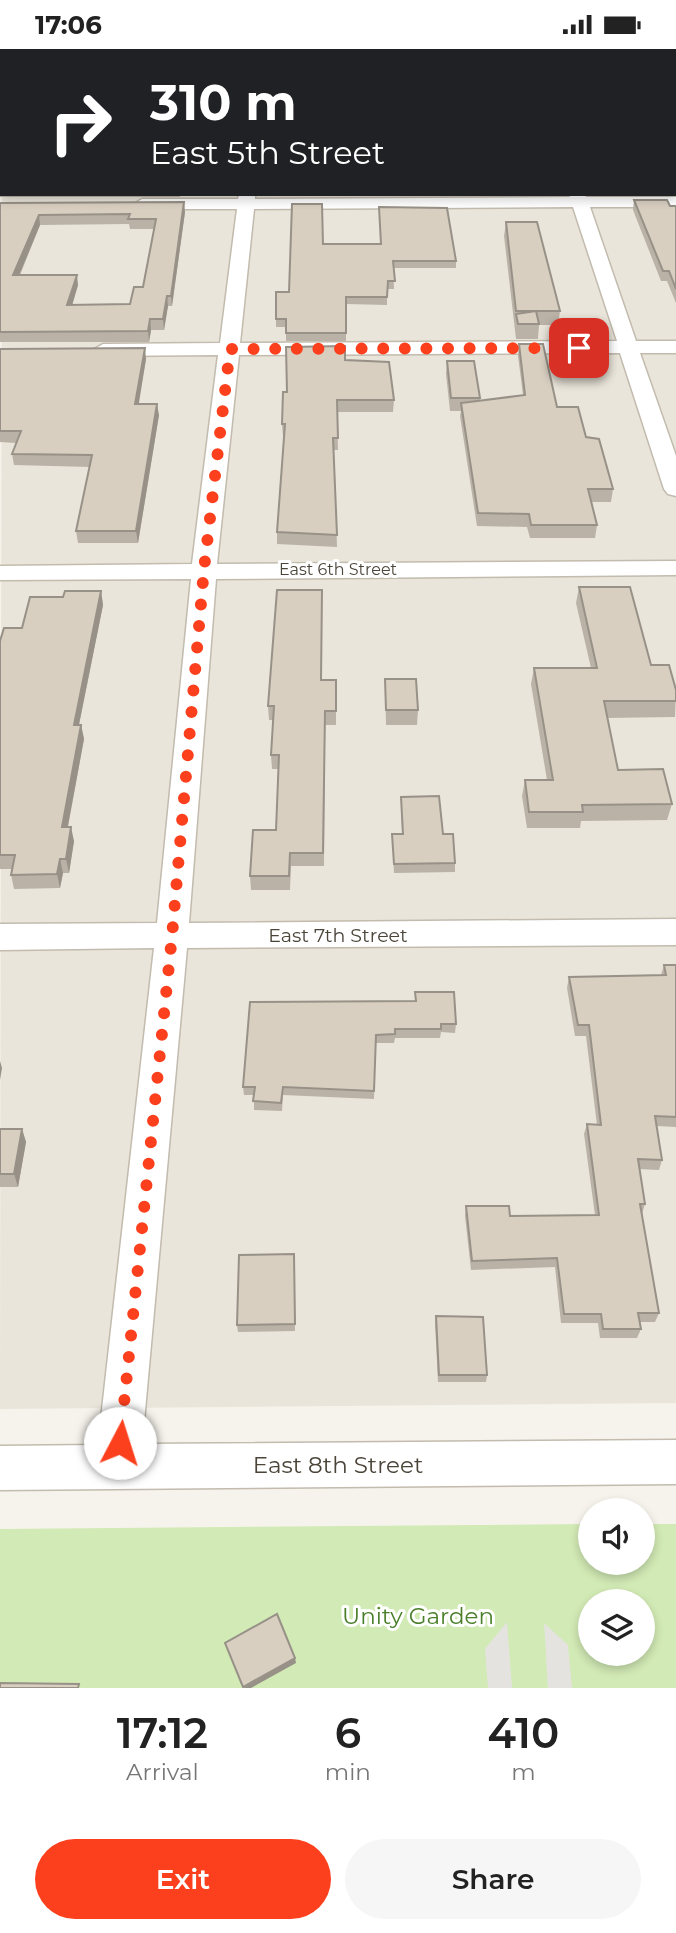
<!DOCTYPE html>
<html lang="en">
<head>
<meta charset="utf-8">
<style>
	body { margin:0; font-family:Montserrat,sans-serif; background:#f6f6f6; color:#222; height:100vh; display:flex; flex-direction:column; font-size:26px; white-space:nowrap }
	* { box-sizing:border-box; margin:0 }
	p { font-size:23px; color:#767676 }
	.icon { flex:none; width:38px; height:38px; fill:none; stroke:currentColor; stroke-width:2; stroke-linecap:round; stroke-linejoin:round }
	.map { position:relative; height:1639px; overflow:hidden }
	.drawer { display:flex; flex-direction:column; background:#fff; flex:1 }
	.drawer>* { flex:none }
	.hud { position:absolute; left:0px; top:0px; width:677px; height:147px; box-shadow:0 4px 10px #0003; background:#202124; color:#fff; overflow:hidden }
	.controls { position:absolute; left:578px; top:1449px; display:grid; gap:14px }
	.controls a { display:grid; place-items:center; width:77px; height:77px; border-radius:50%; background:#fff; box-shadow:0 4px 10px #0003; font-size:35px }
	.pin { position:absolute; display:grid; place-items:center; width:60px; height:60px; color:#fff; margin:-30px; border-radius:14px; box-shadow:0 4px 10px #0006 }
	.me { position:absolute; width:77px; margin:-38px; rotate:5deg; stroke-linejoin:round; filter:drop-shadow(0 0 5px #0008) }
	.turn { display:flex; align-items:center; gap:24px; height:147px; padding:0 35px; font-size:32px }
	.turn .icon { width:91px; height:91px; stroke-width:2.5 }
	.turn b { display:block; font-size:49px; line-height:60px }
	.eta { display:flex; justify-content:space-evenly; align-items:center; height:119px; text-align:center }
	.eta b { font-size:42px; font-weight:600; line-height:49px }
	.cta { display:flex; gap:14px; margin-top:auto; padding:14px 35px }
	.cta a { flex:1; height:80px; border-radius:42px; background:#fc3f1d; color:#fff; font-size:28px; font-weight:600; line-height:80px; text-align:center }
	.cta a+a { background:#f6f6f6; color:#222 }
	.status { display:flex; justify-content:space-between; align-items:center; height:49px; padding:0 35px; background:#fff; direction:ltr }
	.status svg { height:19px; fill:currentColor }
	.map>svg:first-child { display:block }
</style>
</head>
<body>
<div class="status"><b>17:06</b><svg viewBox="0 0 49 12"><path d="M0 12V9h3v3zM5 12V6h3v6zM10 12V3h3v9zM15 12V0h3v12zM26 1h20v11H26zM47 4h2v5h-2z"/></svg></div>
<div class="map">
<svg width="676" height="1639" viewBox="0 0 676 1639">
	<rect width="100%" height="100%" fill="#f6f3ec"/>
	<path fill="#eae5da" d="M 2,17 L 2,145 L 676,143 L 676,1354 L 0,1360 Z"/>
	<path fill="#d2eab5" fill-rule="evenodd" d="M 590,1475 L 590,1514 L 642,1514 L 642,1475 L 676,1475 L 676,1639 L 0,1639 L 0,1480 ZM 590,1552 L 642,1552 L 642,1605 L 590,1605 Z"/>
	<g fill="#e5e3e0">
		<path d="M 507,1573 L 512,1639 L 488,1639 L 485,1600 Z"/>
		<path d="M 544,1574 L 568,1596 L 572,1639 L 548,1639 Z"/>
	</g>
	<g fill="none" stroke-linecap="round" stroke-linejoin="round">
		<g stroke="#c2bbae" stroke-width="3">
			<g id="minor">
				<rect x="253" y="0" width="14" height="2"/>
				<rect x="521" y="0" width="14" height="2"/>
				<path d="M 239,145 L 255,145 L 255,150 L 570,148 L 569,145 L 585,145 L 586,148 L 676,148 L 676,158 L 590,158 L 636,292 L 676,292 L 676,304 L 640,304 L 676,407 L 676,447 L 668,445 L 664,440 L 620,304 L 239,306 L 217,515 L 676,512 L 676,526 L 216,530 L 189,874 L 676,870 L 676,896 L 187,899 L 142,1395 L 676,1391 L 676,1435 L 0,1441 L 0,1397 L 98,1396 L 154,899 L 0,901 L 0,875 L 157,874 L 191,530 L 0,531 L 0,517 L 192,515 L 218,306 L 103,307 L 93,301 L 103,295 L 220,294 L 237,160 L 142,160 L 134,155 L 142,150 L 238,150 ZM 573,158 L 617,292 L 240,294 L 254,160 Z"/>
			</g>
		</g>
		<use href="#minor" fill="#fff" fill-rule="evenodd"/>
	</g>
	<g fill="#bab2a6" fill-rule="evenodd">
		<path d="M 2,47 L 2,145 L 181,145 L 180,148 L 0,148 L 0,51 Z"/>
		<rect x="292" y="145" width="29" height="2"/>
		<path d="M 634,151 L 676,157 L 676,254 L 667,232 L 661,232 L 633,161 Z"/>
		<path d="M 0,154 L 185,163 L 172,257 L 168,257 L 164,281 L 151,281 L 149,293 L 0,293 ZM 129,175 L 130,180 L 154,180 L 143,238 L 130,255 L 72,256 L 78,236 L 20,226 L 40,176 Z"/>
		<path d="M 506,173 L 560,262 L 558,276 L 539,276 L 538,290 L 516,290 L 504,187 Z"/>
		<path d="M 323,195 L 456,212 L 456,219 L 393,219 L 394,240 L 387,240 L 387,256 L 346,255 L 346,292 L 286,292 L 286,278 L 276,278 L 276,243 L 289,243 Z"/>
		<path d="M 519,295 L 557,358 L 586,388 L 613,440 L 611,453 L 591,453 L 597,476 L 595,489 L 530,489 L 527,478 L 477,477 L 460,367 L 461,362 L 450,362 L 446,325 L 447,312 L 480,349 L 480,352 L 523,346 L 518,307 Z"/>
		<path d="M 0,300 L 146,310 L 138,355 L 159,366 L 138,494 L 78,494 L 76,482 L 90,418 L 14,416 L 12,405 L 16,394 L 0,393 Z"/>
		<path d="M 345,311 L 394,351 L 393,363 L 337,363 L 338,401 L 334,401 L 337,498 L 277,495 L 277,483 L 284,387 L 283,387 L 282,375 L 287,343 Z"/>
		<path d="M 579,538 L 676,641 L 675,668 L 607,669 L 618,721 L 672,755 L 667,771 L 581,772 L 580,779 L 527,779 L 522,747 L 525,731 L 547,731 L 531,635 L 534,619 L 591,619 L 576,554 Z"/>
		<path d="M 101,542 L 103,556 L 79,676 L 81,676 L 84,690 L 68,778 L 74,792 L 69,824 L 63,824 L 60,839 L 14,840 L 11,826 L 12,820 L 0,820 L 0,592 L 22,579 L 63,548 Z"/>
		<path d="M 385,630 L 418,661 L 417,676 L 386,676 Z"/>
		<path d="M 321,631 L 336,631 L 336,676 L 325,676 L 324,817 L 291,817 L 290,841 L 251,841 L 250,827 L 276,781 L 279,720 L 272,720 L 271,706 L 273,671 L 269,671 L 268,657 Z"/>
		<path d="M 401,748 L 443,785 L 455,814 L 455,823 L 394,824 L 392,785 L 402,785 Z"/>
		<path d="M 664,916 L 676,916 L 676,1078 L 656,1077 L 662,1111 L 659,1121 L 639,1120 L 645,1155 L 642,1165 L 659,1264 L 655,1273 L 639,1273 L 641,1280 L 637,1289 L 600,1289 L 598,1274 L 561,1274 L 555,1218 L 471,1221 L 465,1167 L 466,1157 L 510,1167 L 595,1166 L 584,1085 L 587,1075 L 597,1076 L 586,987 L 575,987 L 567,939 L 569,928 L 661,926 Z"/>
		<path d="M 415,943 L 456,975 L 455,984 L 441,983 L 440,989 L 395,989 L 394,994 L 375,994 L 374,1050 L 283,1046 L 282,1062 L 254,1061 L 254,1046 L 244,1046 L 243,1038 L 415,952 Z"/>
		<path d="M 0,1080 L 22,1080 L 26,1093 L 18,1138 L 0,1138 Z"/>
		<path d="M 294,1205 L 295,1282 L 238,1283 L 237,1276 Z"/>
		<path d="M 436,1267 L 487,1326 L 486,1333 L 438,1333 L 435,1274 Z"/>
	</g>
	<g fill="#979187">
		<path d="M 184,153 L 185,163 L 172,257 L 171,247 Z"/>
		<path d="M 39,166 L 40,176 L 15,236 L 13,226 Z"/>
		<path d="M 77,226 L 78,236 L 69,267 L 67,256 Z"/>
		<path d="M 167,247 L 168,257 L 164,281 L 163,270 Z"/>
		<path d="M 150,270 L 151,281 L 149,293 L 148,282 Z"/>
		<path d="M 145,299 L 146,310 L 137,366 L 135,355 Z"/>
		<path d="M 157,355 L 159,366 L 138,494 L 136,482 Z"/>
		<path d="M 101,542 L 103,556 L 76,690 L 74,676 Z"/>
		<path d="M 81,676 L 84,690 L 65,792 L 62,778 Z"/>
		<path d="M 71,778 L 74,792 L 69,824 L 66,810 Z"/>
		<path d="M 60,810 L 63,824 L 60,839 L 57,825 Z"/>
		<path d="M 0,1012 L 2,1019 L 0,1031 Z"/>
		<path d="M 22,1080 L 26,1093 L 18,1138 L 14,1125 Z"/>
		<path d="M 295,1609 L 296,1614 L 251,1639 L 243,1639 Z"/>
	</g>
	<g fill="#d8cfc1" stroke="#979187" stroke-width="2" fill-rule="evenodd">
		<path d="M 26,0 L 109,0 L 108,2 L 25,2 Z"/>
		<rect x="290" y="0" width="189" height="2"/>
		<path d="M 575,0 L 676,0 L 676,26 L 676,2 L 575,2 Z"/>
		<path d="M 2,47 L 2,139 L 0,139 L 0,51 Z"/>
		<path d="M 634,151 L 667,151 L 670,157 L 676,157 L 676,240 L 669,222 L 663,222 Z"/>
		<path d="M 184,153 L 171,247 L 167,247 L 163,270 L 150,270 L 148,282 L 0,283 L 0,154 ZM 130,165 L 128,170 L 156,170 L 143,238 L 134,238 L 130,255 L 67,256 L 77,226 L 13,226 L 39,166 Z"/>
		<path d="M 292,155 L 322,155 L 323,195 L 381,195 L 379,158 L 447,159 L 456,212 L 393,212 L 395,232 L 388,232 L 387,248 L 346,248 L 346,284 L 286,284 L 286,270 L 276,270 L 276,243 L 289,243 Z"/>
		<path d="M 506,173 L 537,173 L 560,262 L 516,262 Z"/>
		<path d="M 536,262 L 539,275 L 518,275 L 516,265 Z"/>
		<path d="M 519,295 L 543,295 L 557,358 L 578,358 L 586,388 L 599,390 L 613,440 L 588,440 L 597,476 L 531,476 L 529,465 L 478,464 L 461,354 L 525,346 Z"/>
		<path d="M 345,297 L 345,311 L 389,313 L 394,351 L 337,351 L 338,389 L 333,389 L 337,486 L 277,483 L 285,375 L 282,375 L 283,343 L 287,343 L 286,298 Z"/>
		<path d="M 145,299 L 135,355 L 157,355 L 136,482 L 76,482 L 92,406 L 12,405 L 21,382 L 0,382 L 0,300 Z"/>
		<path d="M 447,312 L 474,312 L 480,349 L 451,349 Z"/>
		<path d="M 579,538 L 630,538 L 651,616 L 669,616 L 676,641 L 676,652 L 604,652 L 618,721 L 663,720 L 672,755 L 582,756 L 583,763 L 529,763 L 525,731 L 553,731 L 534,619 L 597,619 Z"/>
		<path d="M 277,541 L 322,541 L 321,631 L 336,631 L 336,662 L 325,662 L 323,804 L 290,804 L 289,827 L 250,827 L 253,781 L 276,781 L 279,706 L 271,706 L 274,657 L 268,657 Z"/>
		<path d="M 65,542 L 101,542 L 74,676 L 81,676 L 62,778 L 71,778 L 66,810 L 60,810 L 57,825 L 11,826 L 15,806 L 0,806 L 0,592 L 4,579 L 22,579 L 30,548 L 63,548 Z"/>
		<path d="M 385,630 L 416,630 L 418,661 L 386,661 Z"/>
		<path d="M 439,747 L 443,785 L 453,785 L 455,814 L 394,815 L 392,785 L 403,785 L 401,748 Z"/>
		<path d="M 664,916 L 676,916 L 676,1068 L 655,1067 L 662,1111 L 638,1110 L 645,1155 L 640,1155 L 659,1264 L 638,1264 L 641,1280 L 603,1280 L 601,1265 L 564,1265 L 557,1209 L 472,1212 L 466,1157 L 509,1157 L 510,1167 L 599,1166 L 587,1075 L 601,1076 L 589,976 L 578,976 L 569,928 L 666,926 Z"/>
		<path d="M 415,943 L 454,943 L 456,975 L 441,975 L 441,980 L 395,980 L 395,985 L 376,986 L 374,1042 L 283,1038 L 281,1054 L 253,1052 L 255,1038 L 243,1038 L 250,953 L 416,952 Z"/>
		<path d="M 0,1080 L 22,1080 L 14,1125 L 0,1125 Z"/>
		<path d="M 294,1205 L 295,1275 L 237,1276 L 239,1206 Z"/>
		<path d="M 436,1267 L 483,1268 L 487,1326 L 439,1326 Z"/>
		<path d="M 277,1565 L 295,1609 L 243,1638 L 225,1594 Z"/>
		<path d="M 0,1634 L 79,1635 L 78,1639 L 0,1639 Z"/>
	</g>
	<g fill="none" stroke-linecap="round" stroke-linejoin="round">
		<path stroke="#fc3f1d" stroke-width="12" stroke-dasharray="0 21.6" d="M 120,1394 L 172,887 L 204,520 L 230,300 L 579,299"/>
	</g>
	<g text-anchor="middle" stroke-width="6" stroke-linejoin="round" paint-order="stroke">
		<g font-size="16" fill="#4b4439" stroke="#fff">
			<text x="338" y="526">East 6th Street</text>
		</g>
		<g font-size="19" fill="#4b4439" stroke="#fff">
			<text x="338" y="893">East 7th Street</text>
		</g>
		<g font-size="23" fill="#4b4439" stroke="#fff">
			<text x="338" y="1424">East 8th Street</text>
		</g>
		<g font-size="23" fill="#4a7f2a" stroke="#fff">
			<text x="418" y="1575">Unity Garden</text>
		</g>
	</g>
</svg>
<div class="controls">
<a><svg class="icon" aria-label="sound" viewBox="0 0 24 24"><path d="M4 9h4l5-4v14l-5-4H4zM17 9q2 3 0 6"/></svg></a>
<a><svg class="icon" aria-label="layers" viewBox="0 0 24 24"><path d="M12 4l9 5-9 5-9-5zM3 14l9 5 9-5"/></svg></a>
</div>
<div class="pin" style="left:579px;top:299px;background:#d93025"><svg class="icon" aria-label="arrive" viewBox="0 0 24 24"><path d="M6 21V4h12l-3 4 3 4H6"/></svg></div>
<svg class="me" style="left:120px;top:1394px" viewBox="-20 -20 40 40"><circle r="19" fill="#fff"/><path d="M0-13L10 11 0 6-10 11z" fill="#fc3f1d"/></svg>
<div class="hud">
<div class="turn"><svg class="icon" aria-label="right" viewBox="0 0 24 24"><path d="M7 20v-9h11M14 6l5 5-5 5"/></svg><div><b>310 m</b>East 5th Street</div></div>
</div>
</div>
<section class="drawer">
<div class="eta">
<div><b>17:12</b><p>Arrival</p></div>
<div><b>6</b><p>min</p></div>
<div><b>410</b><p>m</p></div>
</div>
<div class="cta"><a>Exit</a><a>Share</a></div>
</section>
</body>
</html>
